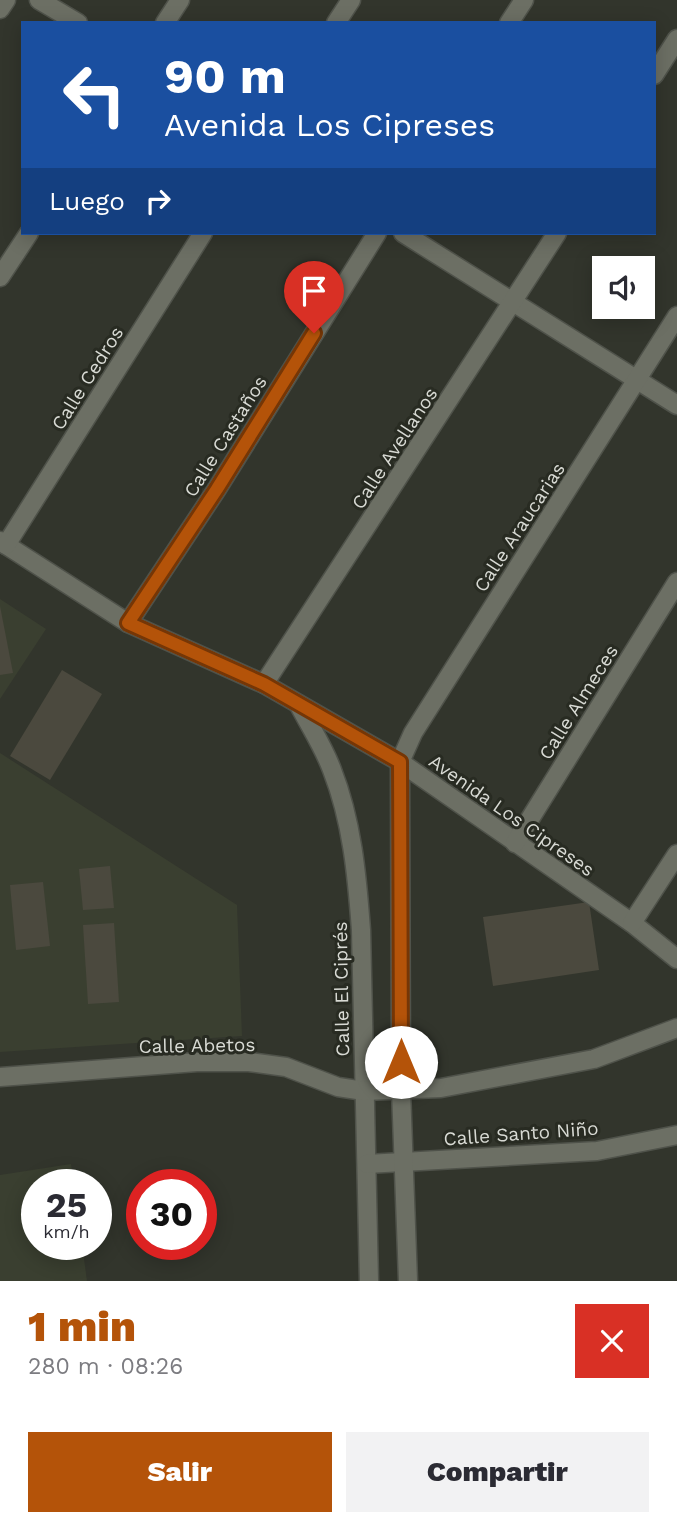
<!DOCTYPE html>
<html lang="es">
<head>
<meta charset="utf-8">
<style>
	body { margin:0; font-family:"Work Sans",sans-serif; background:#f2f2f3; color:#2b2b33; height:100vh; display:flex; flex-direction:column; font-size:26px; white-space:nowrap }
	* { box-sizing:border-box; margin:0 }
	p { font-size:23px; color:#7c7c81 }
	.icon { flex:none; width:38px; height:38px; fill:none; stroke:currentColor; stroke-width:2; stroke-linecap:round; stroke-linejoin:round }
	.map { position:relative; height:1281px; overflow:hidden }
	.details { display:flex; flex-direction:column; background:#fff; flex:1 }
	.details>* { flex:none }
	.banner { position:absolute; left:21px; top:21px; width:635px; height:214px; border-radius:0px; box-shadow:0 4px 18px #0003; background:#1a4fa0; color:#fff; overflow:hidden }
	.buttons { position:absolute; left:592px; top:256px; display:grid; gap:14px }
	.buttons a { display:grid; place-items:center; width:63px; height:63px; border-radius:0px; background:#fff; box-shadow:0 4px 18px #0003; font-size:35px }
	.speed { position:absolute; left:21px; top:1169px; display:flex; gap:14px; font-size:35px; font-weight:700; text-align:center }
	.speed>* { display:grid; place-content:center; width:91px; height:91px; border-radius:50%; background:#fff; box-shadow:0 4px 18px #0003; line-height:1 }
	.speed small { font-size:18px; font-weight:400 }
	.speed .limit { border:10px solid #d22; background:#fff; color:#111 }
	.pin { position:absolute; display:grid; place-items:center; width:60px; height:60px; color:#fff; margin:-72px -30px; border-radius:50% 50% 50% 0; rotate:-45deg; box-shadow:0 0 7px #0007 }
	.pin .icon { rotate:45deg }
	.me { position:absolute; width:77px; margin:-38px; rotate:0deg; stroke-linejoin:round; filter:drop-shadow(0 0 5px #0008) }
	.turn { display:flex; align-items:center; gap:24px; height:147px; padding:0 28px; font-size:32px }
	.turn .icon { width:91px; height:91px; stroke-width:2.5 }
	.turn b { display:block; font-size:49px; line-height:60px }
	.then { display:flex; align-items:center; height:66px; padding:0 28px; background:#0003; gap:14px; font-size:26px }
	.round { display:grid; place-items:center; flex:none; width:74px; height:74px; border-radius:0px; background:#f2f2f3 }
	.head { display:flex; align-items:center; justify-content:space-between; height:119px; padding:0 28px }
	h1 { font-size:42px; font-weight:800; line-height:52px; color:#b45309 }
	.button { display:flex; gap:14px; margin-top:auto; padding:14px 28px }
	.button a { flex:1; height:80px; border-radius:0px; background:#b45309; color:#fff; font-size:28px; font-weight:800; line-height:80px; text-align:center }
	.button a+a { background:#f2f2f3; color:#2b2b33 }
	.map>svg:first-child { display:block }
</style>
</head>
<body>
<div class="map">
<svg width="677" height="1281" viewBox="0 0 677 1281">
	<rect width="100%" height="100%" fill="#32352c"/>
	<g fill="#3a3f30">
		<path d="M 0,599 L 46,629 L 0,699 Z"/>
		<path d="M 0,753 L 237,905 L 242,1036 L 0,1052 Z"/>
		<path d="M 71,1164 L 74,1185 L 37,1185 L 37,1244 L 82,1244 L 87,1281 L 0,1281 L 0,1175 Z"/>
	</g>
	<g fill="#4b493e">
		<path d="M 0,606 L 13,673 L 0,675 Z"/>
		<path d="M 62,670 L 102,694 L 50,780 L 10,756 Z"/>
		<path d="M 110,866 L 114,908 L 83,910 L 79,869 Z"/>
		<path d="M 43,882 L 50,946 L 16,950 L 10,885 Z"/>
		<path d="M 589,902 L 599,970 L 493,986 L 483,917 Z"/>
		<path d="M 114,923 L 119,1002 L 88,1004 L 83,925 Z"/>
	</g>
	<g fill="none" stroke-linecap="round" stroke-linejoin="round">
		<g stroke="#4f524a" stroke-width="21">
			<g id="street">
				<path d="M 39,0 L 78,23"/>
				<path d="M 0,9 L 6,0"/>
				<path d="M 165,23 L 180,0"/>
				<path d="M 336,23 L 351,0"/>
				<path d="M 509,23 L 524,0"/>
				<path d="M 654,75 L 677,39"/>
				<path d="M 403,233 L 677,405"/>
				<path d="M 0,277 L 29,233"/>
				<path d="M 0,541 L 128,623 L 264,684 L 400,762 L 632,923 L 677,959"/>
				<path d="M 6,545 L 203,233"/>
				<path d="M 128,623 L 217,489 L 377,233"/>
				<path d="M 264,684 L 557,233"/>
				<path d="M 300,707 C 311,728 324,748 332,770 C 352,821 357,875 361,930 L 369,1281"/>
				<path d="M 515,843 L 677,582"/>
				<path d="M 632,923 L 677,854"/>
				<path d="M 0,1077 L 197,1062 L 249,1062 L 286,1067 L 338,1087 L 364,1091 L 441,1088 L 594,1059 L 677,1028"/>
				<path d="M 367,1164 L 597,1151 L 677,1135"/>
				<path d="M 408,1281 L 401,1090 L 400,762 L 413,733 L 677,316"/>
			</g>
		</g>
		<use href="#street" stroke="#6c6f64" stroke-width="18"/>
	</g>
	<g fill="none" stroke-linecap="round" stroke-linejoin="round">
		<g stroke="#753606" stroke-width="18">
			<path id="route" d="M 314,333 L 217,489 L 128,623 L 264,684 L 400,762 L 401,1062"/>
		</g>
		<use href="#route" stroke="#b45309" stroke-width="12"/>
	</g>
	<g text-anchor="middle" stroke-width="6" stroke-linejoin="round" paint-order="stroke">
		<g font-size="19" fill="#d8dad4" stroke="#282b22">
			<text transform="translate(87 378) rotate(-58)" y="7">Calle Cedros</text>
			<text transform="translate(225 436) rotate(-58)" y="7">Calle Castaños</text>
			<text transform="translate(394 448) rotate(-57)" y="7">Calle Avellanos</text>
			<text transform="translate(519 527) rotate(-57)" y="7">Calle Araucarias</text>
			<text transform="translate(578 702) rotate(-58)" y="7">Calle Almeces</text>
			<text transform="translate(512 815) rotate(35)" y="7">Avenida Los Cipreses</text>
			<text transform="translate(341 989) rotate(-91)" y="7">Calle El Ciprés</text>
			<text transform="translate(197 1045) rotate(-1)" y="7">Calle Abetos</text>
			<text transform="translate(521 1133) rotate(-4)" y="7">Calle Santo Niño</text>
		</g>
	</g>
</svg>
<div class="buttons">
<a><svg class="icon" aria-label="sound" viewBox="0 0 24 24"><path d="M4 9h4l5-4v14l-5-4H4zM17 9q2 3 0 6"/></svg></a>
</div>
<div class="speed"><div>25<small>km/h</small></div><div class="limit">30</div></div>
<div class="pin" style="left:314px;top:333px;background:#d93025"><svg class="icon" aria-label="arrive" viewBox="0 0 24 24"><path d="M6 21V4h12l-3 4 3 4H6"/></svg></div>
<svg class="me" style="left:401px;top:1062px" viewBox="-20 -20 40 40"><circle r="19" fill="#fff"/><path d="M0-13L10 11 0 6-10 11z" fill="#b45309"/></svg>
<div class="banner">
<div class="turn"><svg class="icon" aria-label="left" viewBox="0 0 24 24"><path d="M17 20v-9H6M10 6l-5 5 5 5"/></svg><div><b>90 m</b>Avenida Los Cipreses</div></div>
<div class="then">Luego<svg class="icon" aria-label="right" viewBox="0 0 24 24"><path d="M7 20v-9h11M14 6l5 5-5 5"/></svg></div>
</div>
</div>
<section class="details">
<div class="head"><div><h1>1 min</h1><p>280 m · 08:26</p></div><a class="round" style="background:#d93025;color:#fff"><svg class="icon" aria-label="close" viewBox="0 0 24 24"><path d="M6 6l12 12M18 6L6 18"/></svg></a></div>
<div class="button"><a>Salir</a><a>Compartir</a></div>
</section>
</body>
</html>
